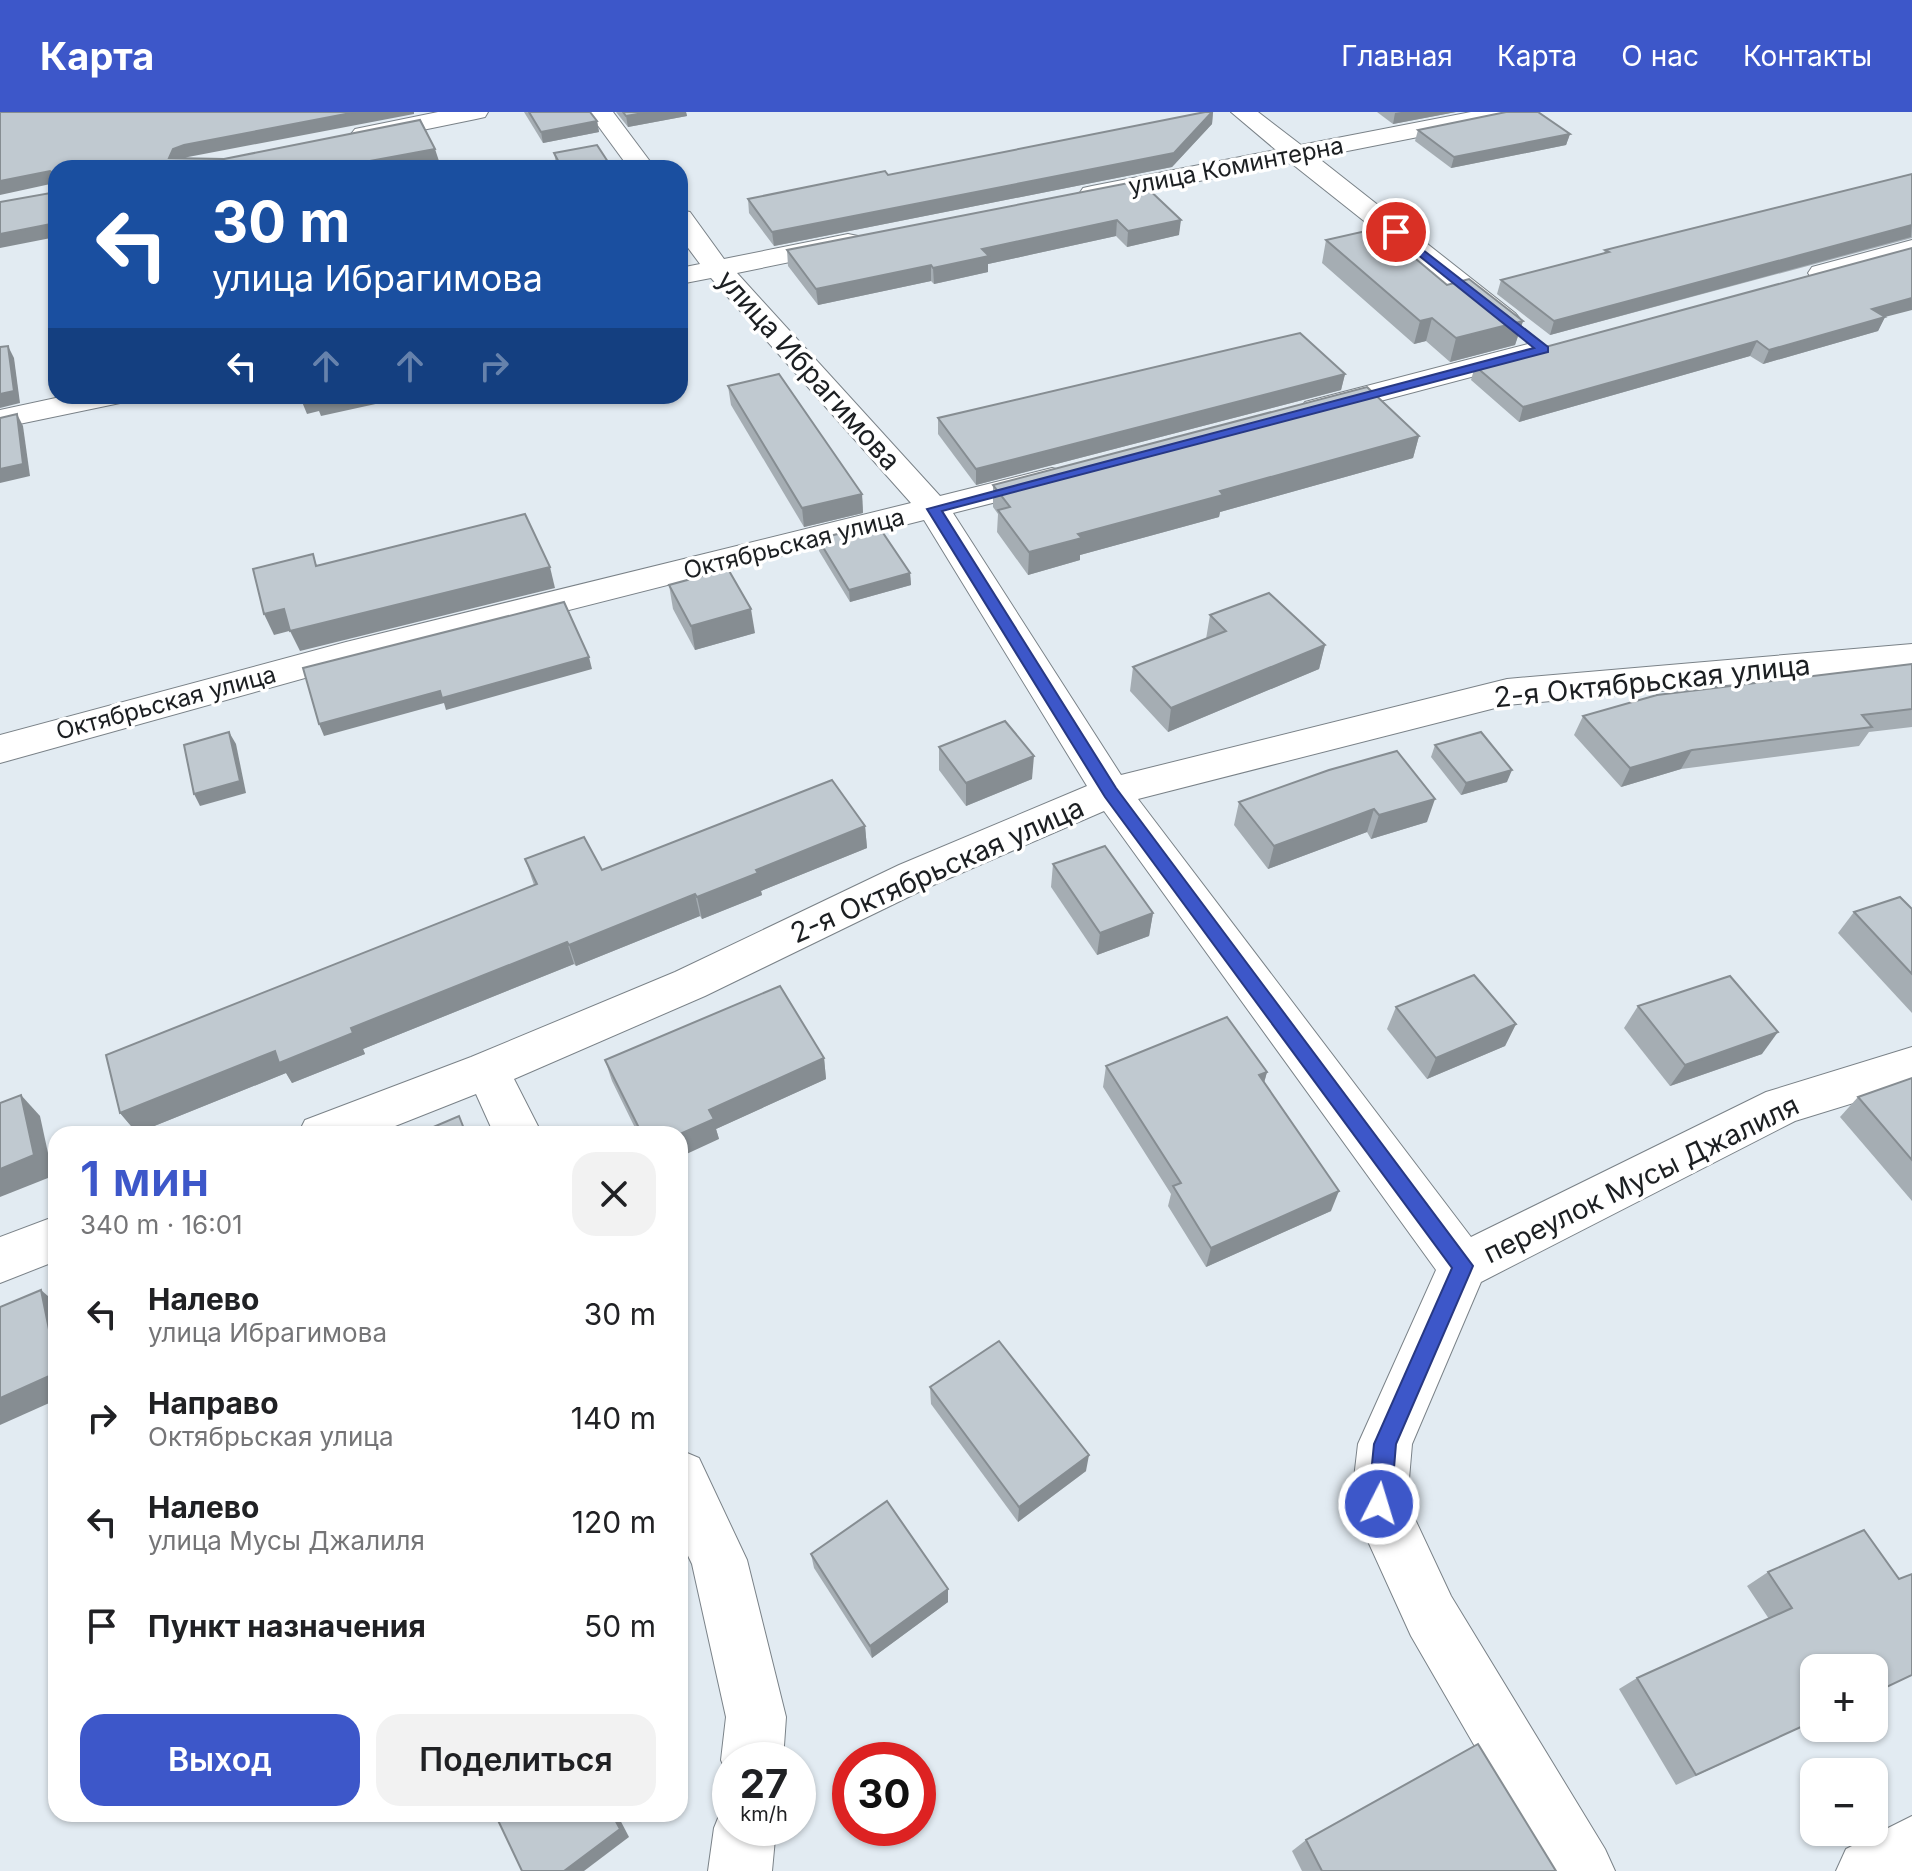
<!DOCTYPE html>
<html lang="ru">
<head>
<meta charset="utf-8">
<style>
	body { margin:0; font-family:Inter,sans-serif; background:#f2f2f2; color:#202124; height:100vh; display:flex; flex-direction:column; font-size:30px; white-space:nowrap }
	* { box-sizing:border-box; margin:0 }
	p { font-size:26px; color:#757577 }
	.icon { flex:none; width:44px; height:44px; fill:none; stroke:currentColor; stroke-width:2; stroke-linecap:round; stroke-linejoin:round }
	.map { position:relative; flex:1; overflow:hidden }
	.sheet { position:absolute; left:48px; top:1014px; width:640px; height:696px; display:flex; flex-direction:column; background:#fff; border-radius:24px; box-shadow:0 2px 6px #0004 }
	.sheet>* { flex:none }
	.banner { position:absolute; left:48px; top:48px; width:640px; height:244px; border-radius:24px; box-shadow:0 2px 6px #0004; background:#1a4fa0; color:#fff; overflow:hidden }
	.fabs { position:absolute; left:1800px; top:1542px; display:grid; gap:16px }
	.fabs a { display:grid; place-items:center; width:88px; height:88px; border-radius:16px; background:#fff; box-shadow:0 2px 6px #0004; font-size:40px }
	.speed { position:absolute; left:712px; top:1630px; display:flex; gap:16px; font-size:40px; font-weight:700; text-align:center }
	.speed>* { display:grid; place-content:center; width:104px; height:104px; border-radius:50%; background:#fff; box-shadow:0 2px 6px #0004; line-height:1 }
	.speed small { font-size:20px; font-weight:400 }
	.speed .limit { border:12px solid #d22; background:#fff; color:#111 }
	.pin { position:absolute; display:grid; place-items:center; width:68px; height:68px; color:#fff; margin:-34px; border:4px solid #fff; border-radius:50%; box-shadow:0 2px 8px #0007 }
	.me { position:absolute; width:88px; margin:-44px; rotate:5deg; stroke-linejoin:round; filter:drop-shadow(0 0 6px #0008) }
	.turn { display:flex; align-items:center; gap:28px; height:168px; padding:0 32px; font-size:36px }
	.turn .icon { width:104px; height:104px; stroke-width:2.5 }
	.turn b { display:block; font-size:56px; line-height:68px }
	.lanes { display:flex; align-items:center; height:76px; padding:0 32px; background:#0003; justify-content:center; gap:40px; direction:ltr }
	.lanes .off { opacity:.35 }
	.round { display:grid; place-items:center; flex:none; width:84px; height:84px; border-radius:24px; background:#f2f2f2 }
	.headline { display:flex; align-items:center; justify-content:space-between; height:136px; padding:0 32px }
	h1 { font-size:48px; font-weight:600; line-height:60px; color:#3d57c9 }
	.button { display:flex; gap:16px; margin-top:auto; padding:16px 32px }
	.button a { flex:1; height:92px; border-radius:24px; background:#3d57c9; color:#fff; font-size:32px; font-weight:600; line-height:92px; text-align:center }
	.button a+a { background:#f2f2f2; color:#202124 }
	ul { padding:0; list-style:none }
	li { display:flex; align-items:center; gap:24px; height:104px; padding:0 32px }
	li div { flex:1 }
	li b { display:block; font-size:30px }
	li em { font-style:normal }
	header { display:flex; align-items:center; gap:48px; box-sizing:border-box; height:112px; padding:0 40px; background:#3d57c9; color:#fff }
	header strong { font-size:38px }
	nav { display:flex; gap:44px; margin-inline-start:auto; font-size:28px }
	.map>svg:first-child { display:block }
</style>
</head>
<body>
<header>
<strong>Карта</strong>
<nav><a>Главная</a><a>Карта</a><a>О нас</a><a>Контакты</a></nav>
</header>
<div class="map">
<svg width="1912" height="1759" viewBox="0 0 1912 1759">
	<rect width="100%" height="100%" fill="#e2ebf2"/>
	<g fill="none" stroke-linecap="round" stroke-linejoin="round">
		<g stroke="#7a8288" stroke-width="2">
			<g id="minor">
				<path d="M 438,0 L 488,0 L 485,5 L 476,7 L 364,30 L 355,27 L 351,22 L 355,17 Z"/>
				<path d="M 588,0 L 613,0 L 655,56 L 629,56 Z"/>
				<path d="M 1231,0 L 1258,0 L 1301,33 L 1471,0 L 1521,0 L 1518,5 L 1509,7 L 1317,45 L 1515,201 L 1520,207 L 1515,213 L 1505,216 L 1495,213 L 1291,51 L 1092,90 L 1083,88 L 1079,82 L 1083,76 L 1092,74 L 1276,38 Z"/>
				<path d="M 680,98 L 690,100 L 724,147 L 848,122 L 858,124 L 862,130 L 858,136 L 737,161 L 940,384 L 1052,356 L 1064,359 L 1068,366 L 1064,373 L 953,401 L 1121,663 L 1507,567 L 1912,532 L 1912,556 L 1507,593 L 1138,687 L 1471,1125 L 1766,980 L 1912,935 L 1912,973 L 1795,1009 L 1481,1170 L 1412,1332 L 1407,1390 L 1451,1484 L 1605,1737 L 1615,1759 L 1547,1759 L 1411,1524 L 1351,1392 L 1358,1332 L 1436,1158 L 1104,699 L 929,775 L 705,884 L 514,967 L 542,1022 L 494,1022 L 476,982 L 375,1022 L 298,1022 L 305,1008 L 471,945 L 675,860 L 899,753 L 1087,674 L 924,408 L 348,554 L 0,651 L 0,623 L 346,530 L 911,391 L 711,166 L 680,172 L 680,156 L 700,152 L 680,125 Z"/>
				<path d="M 1912,128 L 1912,145 L 1822,169 L 1812,167 L 1808,161 L 1812,155 Z"/>
				<path d="M 1532,231 L 1543,234 L 1547,240 L 1543,246 L 1316,306 L 1305,304 L 1300,297 L 1305,290 Z"/>
				<path d="M 65,284 L 124,284 L 120,291 L 0,316 L 0,298 Z"/>
				<path d="M 56,1104 L 56,1149 L 0,1171 L 0,1125 Z"/>
				<path d="M 680,1338 L 699,1346 L 747,1448 L 786,1605 L 783,1648 L 730,1648 L 730,1669 L 721,1648 L 726,1605 L 692,1452 L 680,1427 Z"/>
				<path d="M 730,1691 L 730,1716 L 776,1716 L 772,1759 L 708,1759 L 714,1716 L 723,1694 Z"/>
				<path d="M 1912,1704 L 1912,1759 L 1836,1759 L 1846,1737 Z"/>
			</g>
		</g>
		<use href="#minor" fill="#fff" fill-rule="evenodd"/>
	</g>
	<g fill="#a5adb3">
		<path d="M 524,0 L 590,0 L 597,9 L 599,20 L 543,31 Z"/>
		<path d="M 616,0 L 686,0 L 687,4 L 628,15 Z"/>
		<path d="M 1205,0 L 1213,0 L 1212,12 L 1172,55 L 774,134 L 749,101 L 748,87 L 888,63 Z"/>
		<path d="M 1377,0 L 1456,0 L 1393,12 Z"/>
		<path d="M 1418,18 L 1570,22 L 1566,33 L 1451,56 L 1415,29 Z"/>
		<path d="M 554,41 L 612,56 L 557,56 Z"/>
		<path d="M 1912,62 L 1912,126 L 1550,223 L 1497,182 L 1501,168 L 1604,141 L 1605,138 Z"/>
		<path d="M 1148,76 L 1179,123 L 1127,135 L 1116,124 L 988,152 L 988,160 L 934,172 L 931,169 L 818,193 L 788,154 L 787,138 Z"/>
		<path d="M 1326,128 L 1447,173 L 1523,209 L 1515,233 L 1450,250 L 1426,229 L 1414,232 L 1322,151 Z"/>
		<path d="M 1885,205 L 1878,219 L 1763,252 L 1750,244 L 1519,310 L 1471,268 L 1475,254 Z"/>
		<path d="M 1345,262 L 1341,278 L 976,373 L 938,322 L 938,306 Z"/>
		<path d="M 728,274 L 862,382 L 863,401 L 804,415 L 731,293 Z"/>
		<path d="M 1419,324 L 1413,346 L 1220,400 L 1219,405 L 1080,443 L 1080,448 L 1028,463 L 997,420 L 998,402 L 993,395 L 993,373 Z"/>
		<path d="M 818,427 L 910,461 L 911,473 L 850,490 L 819,439 Z"/>
		<path d="M 669,473 L 755,521 L 695,538 L 673,497 Z"/>
		<path d="M 1210,503 L 1325,533 L 1319,557 L 1168,620 L 1130,579 L 1133,555 L 1206,527 Z"/>
		<path d="M 1912,552 L 1912,615 L 1869,620 L 1859,634 L 1681,657 L 1621,675 L 1574,623 L 1583,604 Z"/>
		<path d="M 1435,633 L 1507,670 L 1461,683 L 1431,645 Z"/>
		<path d="M 939,635 L 1032,667 L 966,694 L 939,658 Z"/>
		<path d="M 1329,658 L 1427,710 L 1371,727 L 1367,720 L 1268,757 L 1234,713 L 1239,690 Z"/>
		<path d="M 865,714 L 867,736 L 761,779 L 762,783 L 702,807 L 700,804 L 576,854 L 574,852 L 363,937 L 365,942 L 292,971 L 286,961 L 137,1021 L 120,1001 L 534,773 L 525,747 L 602,758 Z"/>
		<path d="M 1053,752 L 1153,801 L 1149,824 L 1097,843 L 1051,775 Z"/>
		<path d="M 1912,797 L 1912,901 L 1838,821 L 1854,800 Z"/>
		<path d="M 1638,894 L 1762,942 L 1670,974 L 1624,916 Z"/>
		<path d="M 1396,895 L 1516,912 L 1505,934 L 1427,967 L 1387,917 Z"/>
		<path d="M 824,946 L 826,967 L 716,1017 L 719,1027 L 680,1022 L 638,1022 L 612,969 L 605,948 Z"/>
		<path d="M 1106,954 L 1267,960 L 1264,971 L 1331,1099 L 1206,1155 L 1168,1094 L 1171,1082 L 1103,975 Z"/>
		<path d="M 1912,966 L 1912,1089 L 1840,1005 L 1858,985 Z"/>
		<path d="M 930,1275 L 1086,1359 L 1018,1410 L 931,1292 Z"/>
		<path d="M 1864,1418 L 1814,1609 L 1676,1673 L 1619,1577 L 1637,1566 L 1769,1507 L 1747,1474 L 1768,1460 Z"/>
		<path d="M 811,1442 L 948,1477 L 948,1490 L 872,1546 L 814,1456 Z"/>
		<path d="M 1306,1728 L 1556,1759 L 1302,1759 L 1292,1739 Z"/>
	</g>
	<g fill="#868d92">
		<path d="M 356,0 L 414,0 L 414,2 L 188,45 L 178,49 L 169,46 L 173,37 L 184,33 Z"/>
		<path d="M 649,0 L 686,0 L 687,4 L 628,15 L 626,4 Z"/>
		<path d="M 1213,0 L 1212,12 L 1172,55 L 774,134 L 772,120 Z"/>
		<path d="M 1401,0 L 1456,0 L 1393,12 L 1395,1 Z"/>
		<path d="M 597,9 L 599,20 L 543,31 L 541,20 Z"/>
		<path d="M 1570,22 L 1566,33 L 1451,56 L 1454,45 Z"/>
		<path d="M 435,37 L 439,49 L 403,56 L 332,56 Z"/>
		<path d="M 50,59 L 55,71 L 0,83 L 0,69 Z"/>
		<path d="M 1117,108 L 1116,124 L 988,152 L 988,160 L 934,172 L 933,156 L 982,137 Z"/>
		<path d="M 1181,108 L 1179,123 L 1127,135 L 1128,119 Z"/>
		<path d="M 56,111 L 56,125 L 0,136 L 0,122 Z"/>
		<path d="M 1912,113 L 1911,125 L 1550,223 L 1554,209 Z"/>
		<path d="M 931,153 L 931,169 L 818,193 L 816,177 Z"/>
		<path d="M 1912,186 L 1912,198 L 1885,205 L 1878,219 L 1763,252 L 1769,238 L 1872,197 Z"/>
		<path d="M 1432,206 L 1426,229 L 1414,232 L 1420,209 Z"/>
		<path d="M 1523,209 L 1515,233 L 1450,250 L 1456,226 Z"/>
		<path d="M 1757,229 L 1750,244 L 1519,310 L 1523,295 Z"/>
		<path d="M 8,234 L 14,246 L 20,291 L 0,296 L 0,282 Z"/>
		<path d="M 1345,262 L 1341,278 L 976,373 L 976,357 Z"/>
		<path d="M 306,284 L 412,284 L 321,304 L 319,299 L 307,302 L 300,285 Z"/>
		<path d="M 17,302 L 23,314 L 30,364 L 0,371 L 0,357 Z"/>
		<path d="M 1419,324 L 1413,346 L 1220,400 L 1219,405 L 1080,443 L 1080,448 L 1028,463 L 1029,440 L 1078,422 L 1220,379 Z"/>
		<path d="M 862,382 L 863,401 L 804,415 L 802,396 Z"/>
		<path d="M 550,455 L 555,476 L 300,539 L 290,519 Z"/>
		<path d="M 910,461 L 911,473 L 850,490 L 849,478 Z"/>
		<path d="M 284,497 L 293,518 L 274,523 L 264,502 Z"/>
		<path d="M 751,497 L 755,521 L 695,538 L 691,514 Z"/>
		<path d="M 1325,533 L 1319,557 L 1168,620 L 1171,596 Z"/>
		<path d="M 589,545 L 592,557 L 446,598 L 444,591 L 324,624 L 319,612 L 440,579 Z"/>
		<path d="M 229,620 L 236,632 L 246,681 L 200,694 L 194,682 Z"/>
		<path d="M 1692,638 L 1681,657 L 1621,675 L 1630,656 Z"/>
		<path d="M 1034,644 L 1032,667 L 966,694 L 966,671 Z"/>
		<path d="M 1512,658 L 1507,670 L 1461,683 L 1466,671 Z"/>
		<path d="M 1435,687 L 1427,710 L 1371,727 L 1379,703 Z"/>
		<path d="M 1374,697 L 1367,720 L 1268,757 L 1274,734 Z"/>
		<path d="M 865,714 L 867,736 L 761,779 L 762,783 L 702,807 L 697,785 L 756,758 Z"/>
		<path d="M 695,782 L 700,804 L 576,854 L 569,833 Z"/>
		<path d="M 1153,801 L 1149,824 L 1097,843 L 1100,821 Z"/>
		<path d="M 567,830 L 574,852 L 363,937 L 365,942 L 292,971 L 286,961 L 137,1021 L 120,1001 L 275,939 L 351,916 Z"/>
		<path d="M 1516,912 L 1505,934 L 1427,967 L 1436,946 Z"/>
		<path d="M 1778,920 L 1762,942 L 1670,974 L 1685,953 Z"/>
		<path d="M 824,946 L 826,967 L 716,1017 L 719,1027 L 680,1045 L 680,1022 L 709,998 Z"/>
		<path d="M 1267,960 L 1261,981 L 1259,963 Z"/>
		<path d="M 21,983 L 40,1004 L 53,1064 L 0,1085 L 0,1057 Z"/>
		<path d="M 1339,1079 L 1331,1099 L 1206,1155 L 1211,1136 Z"/>
		<path d="M 41,1178 L 56,1191 L 56,1252 Z"/>
		<path d="M 56,1261 L 56,1288 L 0,1313 L 0,1286 Z"/>
		<path d="M 1089,1343 L 1086,1359 L 1018,1410 L 1019,1395 Z"/>
		<path d="M 948,1477 L 948,1490 L 872,1546 L 870,1534 Z"/>
		<path d="M 612,1702 L 617,1702 L 629,1725 L 584,1759 L 564,1759 Z"/>
	</g>
	<g fill="#c0c9d0" stroke="#868d92" stroke-width="2">
		<path d="M 0,0 L 356,0 L 184,33 L 173,37 L 169,46 L 224,47 L 420,8 L 435,37 L 332,56 L 56,56 L 56,111 L 0,122 L 0,90 L 51,81 L 53,62 L 50,59 L 0,69 Z"/>
		<path d="M 529,0 L 590,0 L 597,9 L 541,20 Z"/>
		<path d="M 623,0 L 649,0 L 626,4 Z"/>
		<path d="M 1205,0 L 1212,0 L 1174,41 L 772,120 L 748,87 L 885,59 L 888,63 Z"/>
		<path d="M 1506,0 L 1538,0 L 1570,22 L 1454,45 L 1418,18 Z"/>
		<path d="M 597,33 L 612,56 L 562,56 L 554,41 Z"/>
		<path d="M 1912,62 L 1912,113 L 1554,209 L 1501,168 L 1609,140 L 1605,138 Z"/>
		<path d="M 1149,67 L 1144,73 L 1181,108 L 1128,119 L 1117,108 L 982,137 L 989,144 L 933,156 L 931,153 L 816,177 L 787,138 Z"/>
		<path d="M 1379,116 L 1447,173 L 1469,167 L 1523,209 L 1456,226 L 1432,206 L 1420,209 L 1326,128 Z"/>
		<path d="M 1912,136 L 1912,186 L 1872,197 L 1885,205 L 1769,238 L 1757,229 L 1523,295 L 1475,254 Z"/>
		<path d="M 1300,221 L 1345,262 L 976,357 L 938,306 Z"/>
		<path d="M 8,234 L 14,279 L 0,282 L 0,235 Z"/>
		<path d="M 779,262 L 862,382 L 802,396 L 728,274 Z"/>
		<path d="M 1367,275 L 1419,324 L 1220,379 L 1223,383 L 1078,422 L 1082,426 L 1029,440 L 998,398 L 1010,395 L 993,373 Z"/>
		<path d="M 17,302 L 23,352 L 0,357 L 0,306 Z"/>
		<path d="M 525,402 L 550,455 L 290,519 L 284,497 L 264,502 L 253,457 L 313,442 L 316,454 Z"/>
		<path d="M 877,412 L 910,461 L 849,478 L 818,427 Z"/>
		<path d="M 728,457 L 751,497 L 691,514 L 669,473 Z"/>
		<path d="M 1269,481 L 1325,533 L 1171,596 L 1133,555 L 1226,519 L 1210,503 Z"/>
		<path d="M 564,490 L 589,545 L 442,586 L 440,579 L 319,612 L 303,556 Z"/>
		<path d="M 1912,552 L 1912,597 L 1862,603 L 1872,615 L 1692,638 L 1630,656 L 1583,604 L 1657,583 Z"/>
		<path d="M 1005,609 L 1034,644 L 966,671 L 939,635 Z"/>
		<path d="M 229,620 L 240,669 L 194,682 L 184,633 Z"/>
		<path d="M 1481,620 L 1512,658 L 1466,671 L 1435,633 Z"/>
		<path d="M 1397,639 L 1435,687 L 1379,703 L 1374,697 L 1274,734 L 1239,690 L 1329,658 Z"/>
		<path d="M 832,668 L 865,714 L 756,758 L 758,761 L 697,785 L 695,782 L 569,833 L 567,830 L 351,916 L 353,921 L 279,951 L 275,939 L 120,1001 L 106,943 L 537,772 L 525,747 L 584,725 L 602,758 Z"/>
		<path d="M 1105,734 L 1153,801 L 1100,821 L 1053,752 Z"/>
		<path d="M 1900,785 L 1912,797 L 1912,862 L 1854,800 Z"/>
		<path d="M 1474,863 L 1516,912 L 1436,946 L 1396,895 Z"/>
		<path d="M 1730,864 L 1778,920 L 1685,953 L 1638,894 Z"/>
		<path d="M 780,874 L 824,946 L 709,998 L 714,1007 L 680,1022 L 642,1022 L 605,948 Z"/>
		<path d="M 1227,905 L 1267,960 L 1259,963 L 1339,1079 L 1211,1136 L 1173,1074 L 1181,1071 L 1106,954 Z"/>
		<path d="M 1912,966 L 1912,1048 L 1858,985 Z"/>
		<path d="M 21,983 L 34,1043 L 0,1057 L 0,991 Z"/>
		<path d="M 459,1004 L 466,1022 L 417,1022 Z"/>
		<path d="M 41,1178 L 56,1252 L 56,1261 L 0,1286 L 0,1195 Z"/>
		<path d="M 999,1229 L 1089,1343 L 1019,1395 L 930,1275 Z"/>
		<path d="M 887,1389 L 948,1477 L 870,1534 L 811,1442 Z"/>
		<path d="M 1864,1418 L 1899,1467 L 1912,1462 L 1912,1563 L 1874,1581 L 1874,1556 L 1814,1556 L 1814,1609 L 1696,1663 L 1637,1566 L 1792,1496 L 1768,1460 Z"/>
		<path d="M 1478,1632 L 1556,1759 L 1322,1759 L 1306,1728 Z"/>
		<path d="M 495,1702 L 612,1702 L 620,1717 L 564,1759 L 522,1759 Z"/>
	</g>
	<path fill="#3d57c9" stroke="#283983" stroke-width="2" d="M 1396,117 L 1548,235 L 1548,240 L 942,399 L 1116,676 L 1473,1154 L 1396,1332 L 1391,1392 L 1387,1400 L 1379,1403 L 1371,1400 L 1368,1392 L 1374,1332 L 1452,1156 L 1105,685 L 927,397 L 1534,236 L 1392,122 L 1390,120 Z"/>
	<g text-anchor="middle" stroke-width="7" stroke-linejoin="round" paint-order="stroke">
		<g font-size="24" fill="#1c1f22" stroke="#fff">
			<text transform="translate(1236 54) rotate(-11)" y="8">улица Коминтерна</text>
			<text transform="translate(794 432) rotate(-14)" y="8">Октябрьская улица</text>
			<text transform="translate(166 591) rotate(-15)" y="8">Октябрьская улица</text>
		</g>
		<g font-size="28" fill="#1c1f22" stroke="#fff">
			<text transform="translate(809 258) rotate(48)" y="10">улица Ибрагимова</text>
			<text transform="translate(1652 569) rotate(-6)" y="10">2-я Октябрьская улица</text>
			<text transform="translate(937 758) rotate(-24)" y="10">2-я Октябрьская улица</text>
			<text transform="translate(1641 1067) rotate(-26)" y="10">переулок Мусы Джалиля</text>
		</g>
	</g>
</svg>
<div class="fabs">
<a>+</a>
<a>−</a>
</div>
<div class="speed"><div>27<small>km/h</small></div><div class="limit">30</div></div>
<div class="pin" style="left:1396px;top:120px;background:#d93025"><svg class="icon" aria-label="arrive" viewBox="0 0 24 24"><path d="M6 21V4h12l-3 4 3 4H6"/></svg></div>
<svg class="me" style="left:1379px;top:1392px" viewBox="-20 -20 40 40"><circle r="17" fill="#3d57c9" stroke="#fff" stroke-width="3"/><path d="M0-11L8 9 0 5-8 9z" fill="#fff"/></svg>
<div class="banner">
<div class="turn"><svg class="icon" aria-label="left" viewBox="0 0 24 24"><path d="M17 20v-9H6M10 6l-5 5 5 5"/></svg><div><b>30 m</b>улица Ибрагимова</div></div>
<div class="lanes"><svg class="icon" aria-label="left" viewBox="0 0 24 24"><path d="M17 20v-9H6M10 6l-5 5 5 5"/></svg><svg class="icon off" aria-label="ahead" viewBox="0 0 24 24"><path d="M12 20V5M6 11l6-6 6 6"/></svg><svg class="icon off" aria-label="ahead" viewBox="0 0 24 24"><path d="M12 20V5M6 11l6-6 6 6"/></svg><svg class="icon off" aria-label="right" viewBox="0 0 24 24"><path d="M7 20v-9h11M14 6l5 5-5 5"/></svg></div>
</div>
<section class="sheet">
<div class="headline"><div><h1>1 мин</h1><p>340 m · 16:01</p></div><a class="round"><svg class="icon" aria-label="close" viewBox="0 0 24 24"><path d="M6 6l12 12M18 6L6 18"/></svg></a></div>
<ul>
<li><svg class="icon" aria-label="left" viewBox="0 0 24 24"><path d="M17 20v-9H6M10 6l-5 5 5 5"/></svg><div><b>Налево</b><p>улица Ибрагимова</p></div><em>30 m</em></li>
<li><svg class="icon" aria-label="right" viewBox="0 0 24 24"><path d="M7 20v-9h11M14 6l5 5-5 5"/></svg><div><b>Направо</b><p>Октябрьская улица</p></div><em>140 m</em></li>
<li><svg class="icon" aria-label="left" viewBox="0 0 24 24"><path d="M17 20v-9H6M10 6l-5 5 5 5"/></svg><div><b>Налево</b><p>улица Мусы Джалиля</p></div><em>120 m</em></li>
<li><svg class="icon" aria-label="arrive" viewBox="0 0 24 24"><path d="M6 21V4h12l-3 4 3 4H6"/></svg><div><b>Пункт назначения</b></div><em>50 m</em></li>
</ul>
<div class="button"><a>Выход</a><a>Поделиться</a></div>
</section>
</div>
</body>
</html>
